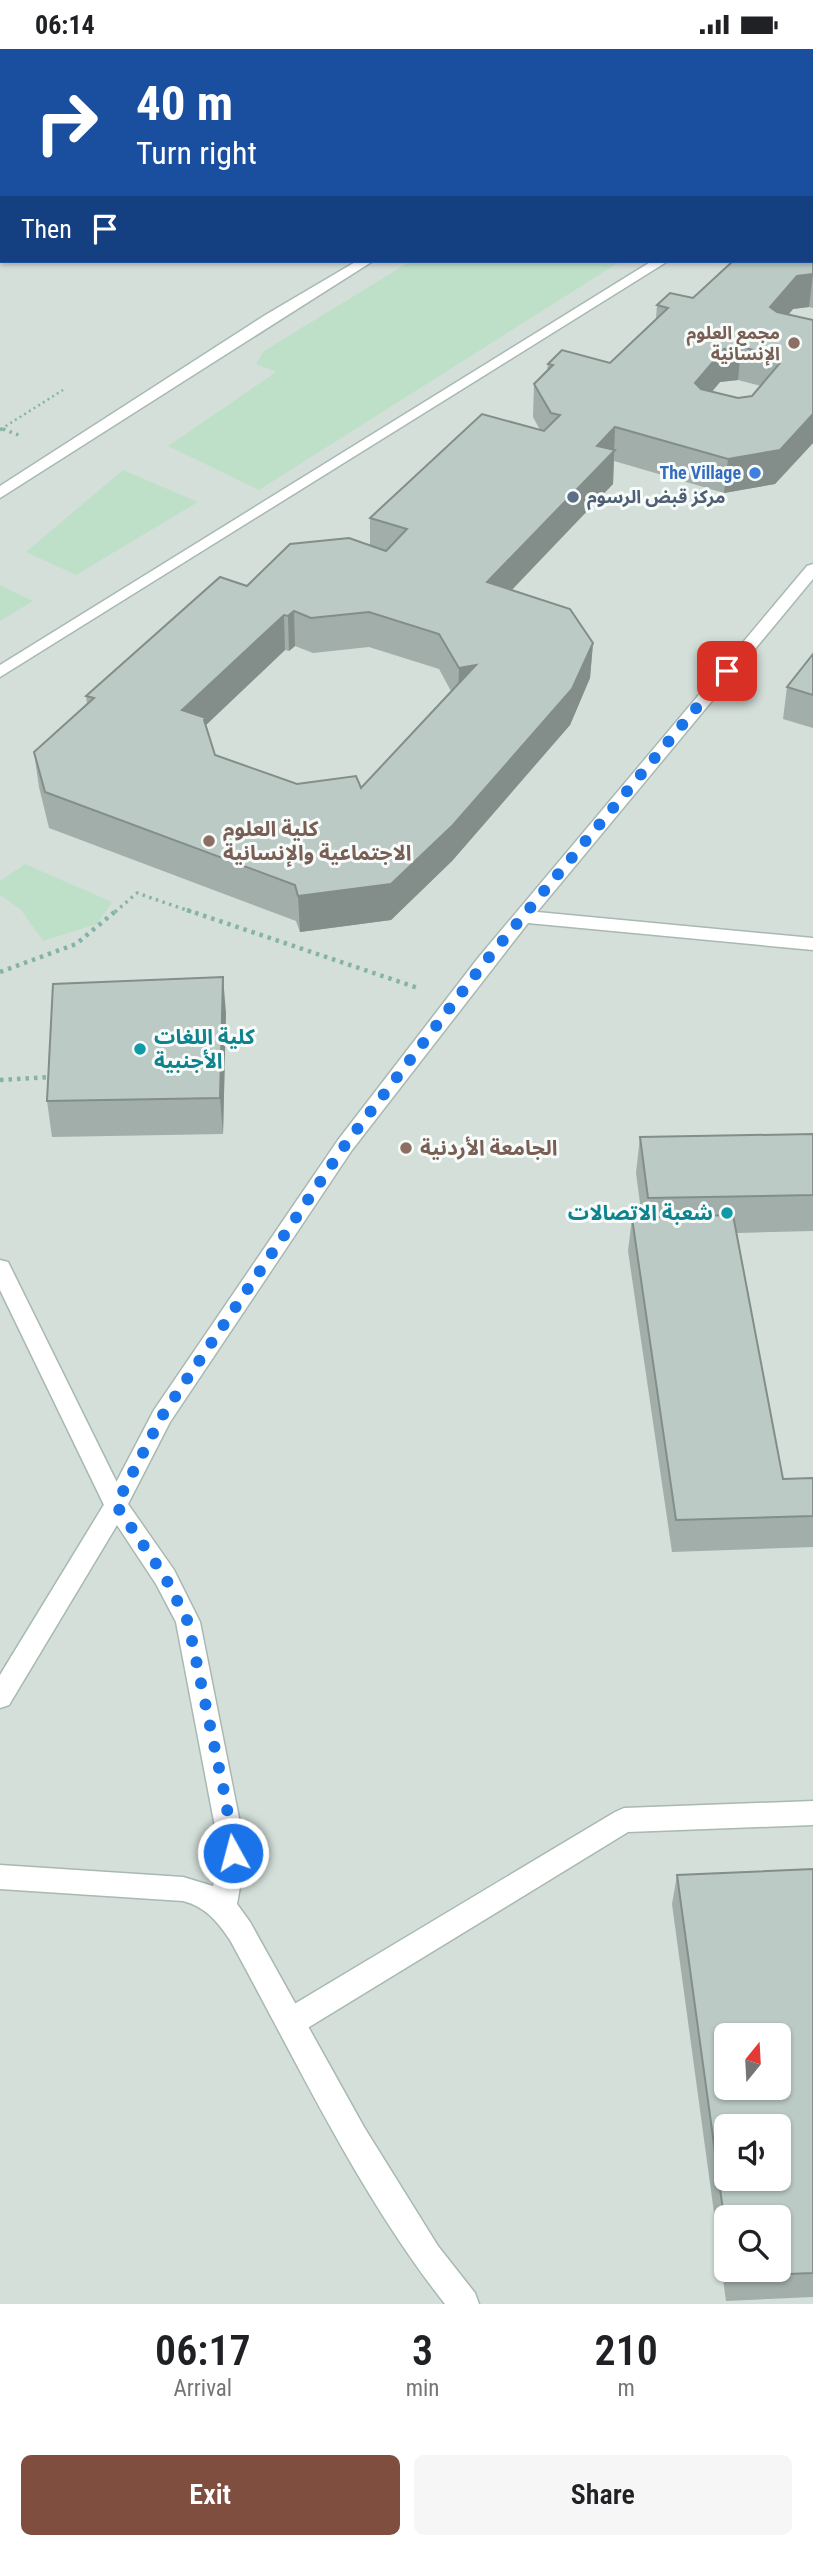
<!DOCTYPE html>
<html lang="en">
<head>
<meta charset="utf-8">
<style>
	body { margin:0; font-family:"Roboto Condensed","Noto Sans Arabic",sans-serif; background:#f6f6f6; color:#202124; height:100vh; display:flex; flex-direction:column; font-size:26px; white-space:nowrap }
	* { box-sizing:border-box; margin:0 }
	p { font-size:23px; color:#757577 }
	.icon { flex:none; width:38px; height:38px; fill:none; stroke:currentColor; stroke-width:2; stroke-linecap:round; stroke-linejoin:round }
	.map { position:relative; height:2255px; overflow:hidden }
	.side { display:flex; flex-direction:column; background:#fff; flex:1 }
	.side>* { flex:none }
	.hud { position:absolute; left:0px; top:0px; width:814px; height:214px; box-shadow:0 2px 5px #0004; background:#1a4fa0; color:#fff; overflow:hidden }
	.needle { width:46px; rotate:18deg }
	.controls { position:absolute; left:714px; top:1974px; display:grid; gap:14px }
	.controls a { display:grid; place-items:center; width:77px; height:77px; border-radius:10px; background:#fff; box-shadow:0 2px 5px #0004; font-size:35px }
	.pin { position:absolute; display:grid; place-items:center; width:60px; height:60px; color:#fff; margin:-30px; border-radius:14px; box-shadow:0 4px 10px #0006 }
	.me { position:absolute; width:77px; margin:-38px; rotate:353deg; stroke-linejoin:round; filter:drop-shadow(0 0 5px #0008) }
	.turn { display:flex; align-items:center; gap:24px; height:147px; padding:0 21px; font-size:32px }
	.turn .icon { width:91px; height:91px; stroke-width:2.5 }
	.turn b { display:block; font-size:49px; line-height:60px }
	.then { display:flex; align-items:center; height:66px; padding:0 21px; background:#0003; gap:14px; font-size:26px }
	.eta { display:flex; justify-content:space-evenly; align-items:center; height:119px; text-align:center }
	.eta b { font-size:42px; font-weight:600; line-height:49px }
	.action { display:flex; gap:14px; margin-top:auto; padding:14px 21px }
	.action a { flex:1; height:80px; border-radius:10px; background:#7f4e3f; color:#fff; font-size:28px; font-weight:600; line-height:80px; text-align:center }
	.action a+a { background:#f6f6f6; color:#202124 }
	.status { display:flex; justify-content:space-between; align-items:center; height:49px; padding:0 35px; background:#fff; direction:ltr }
	.status svg { height:19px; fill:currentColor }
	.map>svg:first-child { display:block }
</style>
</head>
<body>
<div class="status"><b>06:14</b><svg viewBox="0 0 49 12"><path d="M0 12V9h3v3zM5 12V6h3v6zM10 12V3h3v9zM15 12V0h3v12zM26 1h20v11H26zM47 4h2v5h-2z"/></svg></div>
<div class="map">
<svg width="813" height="2255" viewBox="0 0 813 2255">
	<rect width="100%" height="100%" fill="#e6efeb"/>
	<path fill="#d4dfda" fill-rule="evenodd" d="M 21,0 L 813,0 L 813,2255 L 0,2255 L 0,2 L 2,212 L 812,212 L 812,2 L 6,2 ZM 726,1986 L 779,1986 L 779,2039 L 726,2039 ZM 726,2077 L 779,2077 L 779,2130 L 726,2130 ZM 726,2168 L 779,2168 L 779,2221 L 726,2221 Z"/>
	<g fill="#bfe0c8">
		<path d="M 340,0 L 813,0 L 813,4 L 812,2 Z"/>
		<path d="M 411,212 L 621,212 L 259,441 L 168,397 L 276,323 L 256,315 L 264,302 Z"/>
		<path d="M 123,421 L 198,453 L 76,526 L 26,503 Z"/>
		<path d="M 0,536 L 33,552 L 0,572 Z"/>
		<path d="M 25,815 L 112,853 L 97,875 L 43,892 L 21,861 L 0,846 L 0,832 Z"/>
	</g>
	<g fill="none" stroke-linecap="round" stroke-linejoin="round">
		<g stroke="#a8b8b2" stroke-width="3">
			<g id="lane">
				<rect x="812" y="117" width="1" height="8"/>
				<rect x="0" y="141" width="2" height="8"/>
				<rect x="0" y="187" width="2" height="8"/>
				<path d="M 357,212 L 373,212 L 0,449 L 0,437 L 267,265 Z"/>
				<path d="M 652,212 L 668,212 L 0,628 L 0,616 Z"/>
				<path d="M 0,1211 L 8,1213 L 11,1219 L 128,1456 L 124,1463 L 116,1466 L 108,1463 L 104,1456 L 0,1241 Z"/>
				<path d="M 813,1752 L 813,1776 L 628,1783 L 301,1983 L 291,1986 L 281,1983 L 277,1973 L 281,1963 L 615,1763 L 624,1759 Z"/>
			</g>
		</g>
		<g stroke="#a8b8b2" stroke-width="3">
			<g id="street">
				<path d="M 250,0 L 268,0 L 270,2 L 251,2 Z"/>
				<rect x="812" y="126" width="1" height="8"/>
				<path d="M 813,515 L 813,530 L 537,863 L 813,889 L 813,901 L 528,874 L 352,1101 L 170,1373 L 128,1455 L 174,1521 L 200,1573 L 246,1804 L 237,1855 L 250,1873 L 364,2078 L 438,2197 L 475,2244 L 479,2255 L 445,2255 C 359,2146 297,2013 230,1891 C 217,1872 206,1858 183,1852 L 0,1840 L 0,1816 L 183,1828 L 213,1837 L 220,1804 L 176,1573 L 156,1535 L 117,1476 L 9,1656 L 0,1659 L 0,1626 L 108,1449 L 154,1361 L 338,1091 L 478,909 L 807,517 Z"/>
			</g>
		</g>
		<path stroke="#86b3a5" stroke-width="2.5" stroke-dasharray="2 3.5" stroke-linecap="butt" d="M 1,380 L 63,341"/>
		<g stroke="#86b3a5" stroke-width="3.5" stroke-dasharray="2.5 4.5" stroke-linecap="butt">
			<path d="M 3,380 L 21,387"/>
			<path d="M 0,381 L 4,379"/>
			<path d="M 115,863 L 137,844 L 192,863"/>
		</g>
		<g stroke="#86b3a5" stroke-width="4.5" stroke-dasharray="3.5 5" stroke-linecap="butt">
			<path d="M 187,861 L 418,939"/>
			<path d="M 0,923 L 76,895 L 117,861"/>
			<path d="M 0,1031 L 52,1028"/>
		</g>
		<use href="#lane" fill="#fff" fill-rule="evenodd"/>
		<use href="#street" fill="#fff" fill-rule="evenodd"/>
	</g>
	<g fill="#a1aea9" fill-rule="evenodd">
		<path d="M 813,168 L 813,259 L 809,258 L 793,260 L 788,266 L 813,271 L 813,394 L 775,435 L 724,444 L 614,412 L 613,435 L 511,541 L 593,594 L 590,629 L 570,676 L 452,812 L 391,871 L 300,883 L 296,872 L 49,779 L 39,738 L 34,703 L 87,655 L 86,647 L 247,537 L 370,497 L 370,469 L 540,381 L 533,368 L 534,335 L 547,321 L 548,315 L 610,314 L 656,270 L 657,256 L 693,249 L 812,212 ZM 738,331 L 761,337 L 752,347 L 738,349 L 712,343 L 720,333 ZM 295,597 L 313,604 L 369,598 L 439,620 L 451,642 L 361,739 L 297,735 L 215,706 L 206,676 L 285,601 L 289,602 Z"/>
		<path d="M 813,605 L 813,679 L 783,670 L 787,638 Z"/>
		<path d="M 226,964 L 223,1085 L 52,1088 L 47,1052 Z"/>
		<path d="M 813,1085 L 813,1182 L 737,1184 L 783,1430 L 813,1429 L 813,1498 L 672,1503 L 628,1202 L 632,1169 L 642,1169 L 636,1124 L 640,1088 Z"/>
		<path d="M 813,1820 L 813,2248 L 726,2252 L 672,1855 L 677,1826 ZM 726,2168 L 779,2221 L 726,2221 Z"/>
	</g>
	<g fill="#838d89">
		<rect x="0" y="66" width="2" height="28"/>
		<path d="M 813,225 L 809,258 L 793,260 L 767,291 L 770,258 L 797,227 Z"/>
		<path d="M 741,298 L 738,331 L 720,333 L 691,367 L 695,334 L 724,300 Z"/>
		<path d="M 813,365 L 813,394 L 775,435 L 724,444 L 728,410 Z"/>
		<path d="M 615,378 L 613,435 L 486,568 L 487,533 L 597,397 Z"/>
		<path d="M 294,562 L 295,597 L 289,602 L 288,567 Z"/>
		<path d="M 284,566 L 285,601 L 206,676 L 208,704 L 182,661 Z"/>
		<path d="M 593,594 L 590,629 L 570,676 L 452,812 L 391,871 L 300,883 L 298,847 Z"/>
		<path d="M 476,616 L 458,654 L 459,619 Z"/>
		<path d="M 223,928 L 226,964 L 223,1085 L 220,1049 Z"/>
	</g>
	<g fill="#bbcac4" stroke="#838d89" stroke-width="2" fill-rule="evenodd">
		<path d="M 0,0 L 147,0 L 149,2 L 2,2 L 2,66 L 0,66 Z"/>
		<path d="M 812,168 L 813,168 L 813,225 L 797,227 L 770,258 L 777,263 L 813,271 L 813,365 L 780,401 L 728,410 L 615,378 L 597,397 L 615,401 L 487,533 L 570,560 L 593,594 L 572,640 L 453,776 L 391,835 L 298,847 L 295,836 L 45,743 L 34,703 L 94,649 L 86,647 L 220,528 L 247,537 L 290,495 L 349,489 L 386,502 L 407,480 L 370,469 L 482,365 L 544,382 L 560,366 L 551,364 L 534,335 L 553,316 L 548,315 L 562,301 L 610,314 L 668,259 L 657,256 L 670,244 L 693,249 L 733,212 L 812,212 ZM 741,298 L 775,306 L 780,314 L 752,347 L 738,349 L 701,340 L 695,334 L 724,300 ZM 294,562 L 311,569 L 369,563 L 439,585 L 459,619 L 476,616 L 361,739 L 356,727 L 297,735 L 215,706 L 204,671 L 206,669 L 182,661 L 284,566 L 288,567 Z"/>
		<path d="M 813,605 L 813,646 L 787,638 Z"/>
		<path d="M 223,928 L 220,1049 L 47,1052 L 53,935 Z"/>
		<path d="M 813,1085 L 813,1146 L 648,1149 L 640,1088 Z"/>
		<path d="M 733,1166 L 783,1430 L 813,1429 L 813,1467 L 676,1471 L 632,1169 Z"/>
		<path d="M 813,1820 L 813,2224 L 732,2227 L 732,2221 L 779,2221 L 779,2168 L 726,2168 L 726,2183 L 677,1826 ZM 726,1986 L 779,1986 L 779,2039 L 726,2039 ZM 726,2077 L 779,2077 L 779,2130 L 726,2130 Z"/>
	</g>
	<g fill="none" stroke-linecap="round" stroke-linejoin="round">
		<path stroke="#1a73e8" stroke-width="12" stroke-dasharray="0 21.6" d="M 233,1804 L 226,1752 L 188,1573 L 165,1528 L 116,1456 L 162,1367 L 345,1096 L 485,913 L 727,622"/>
	</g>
	<g fill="#8d6e63" stroke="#f7fbf9" stroke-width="2.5">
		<circle cx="794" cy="294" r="7"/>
		<circle cx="209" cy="792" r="7"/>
		<circle cx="406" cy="1099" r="7"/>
	</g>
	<circle fill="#3f7fe0" stroke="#f7fbf9" stroke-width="2.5" cx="755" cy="424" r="7"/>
	<circle fill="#5c6f8a" stroke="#f7fbf9" stroke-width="2.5" cx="573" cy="448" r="7"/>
	<g fill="#0f9aa8" stroke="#f7fbf9" stroke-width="2.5">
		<circle cx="140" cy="1000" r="7"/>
		<circle cx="727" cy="1164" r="7"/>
	</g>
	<g text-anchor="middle" stroke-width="6" stroke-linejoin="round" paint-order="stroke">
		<g font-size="18" font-weight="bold" fill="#785e54" stroke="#f7fbf9" text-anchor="end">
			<text x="780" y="290">مجمع العلوم<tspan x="780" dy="21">الإنسانية</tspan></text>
		</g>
		<g font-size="18" font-weight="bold" fill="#366cbe" stroke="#f7fbf9" text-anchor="end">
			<text x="741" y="430">The Village</text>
		</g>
		<g font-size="18" font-weight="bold" fill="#4e5e75" stroke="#f7fbf9" text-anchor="start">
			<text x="587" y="454">مركز قبض الرسوم</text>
		</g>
		<g font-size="21" font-weight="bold" fill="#785e54" stroke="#f7fbf9" text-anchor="start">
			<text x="223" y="787">كلية العلوم<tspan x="223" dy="24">الاجتماعية والإنسانية</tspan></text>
			<text x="420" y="1106">الجامعة الأردنية</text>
		</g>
		<g font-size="21" font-weight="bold" fill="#0d838f" stroke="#f7fbf9" text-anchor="start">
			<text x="154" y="995">كلية اللغات<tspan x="154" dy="24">الأجنبية</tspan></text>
			<text x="713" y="1171" text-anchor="end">شعبة الاتصالات</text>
		</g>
	</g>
</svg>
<div class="controls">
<a><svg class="needle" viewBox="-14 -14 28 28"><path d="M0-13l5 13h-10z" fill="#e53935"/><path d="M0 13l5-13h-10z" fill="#757577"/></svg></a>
<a><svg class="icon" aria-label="sound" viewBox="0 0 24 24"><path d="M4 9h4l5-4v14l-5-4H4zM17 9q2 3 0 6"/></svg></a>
<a><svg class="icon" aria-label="search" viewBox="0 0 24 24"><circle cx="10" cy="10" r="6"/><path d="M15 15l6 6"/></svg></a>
</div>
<div class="pin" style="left:727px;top:622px;background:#d93025"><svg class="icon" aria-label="arrive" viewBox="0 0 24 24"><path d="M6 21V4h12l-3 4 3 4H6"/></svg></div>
<svg class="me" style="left:233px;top:1804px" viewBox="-20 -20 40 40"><circle r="17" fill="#1a73e8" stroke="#fff" stroke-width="3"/><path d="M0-11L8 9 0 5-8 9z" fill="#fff"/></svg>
<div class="hud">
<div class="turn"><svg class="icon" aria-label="right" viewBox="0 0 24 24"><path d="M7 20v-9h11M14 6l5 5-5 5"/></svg><div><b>40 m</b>Turn right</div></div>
<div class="then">Then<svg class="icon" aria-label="arrive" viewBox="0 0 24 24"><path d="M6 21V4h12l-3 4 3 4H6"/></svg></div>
</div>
</div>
<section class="side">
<div class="eta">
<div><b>06:17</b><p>Arrival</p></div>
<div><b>3</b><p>min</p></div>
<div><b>210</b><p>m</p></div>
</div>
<div class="action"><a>Exit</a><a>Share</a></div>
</section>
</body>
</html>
